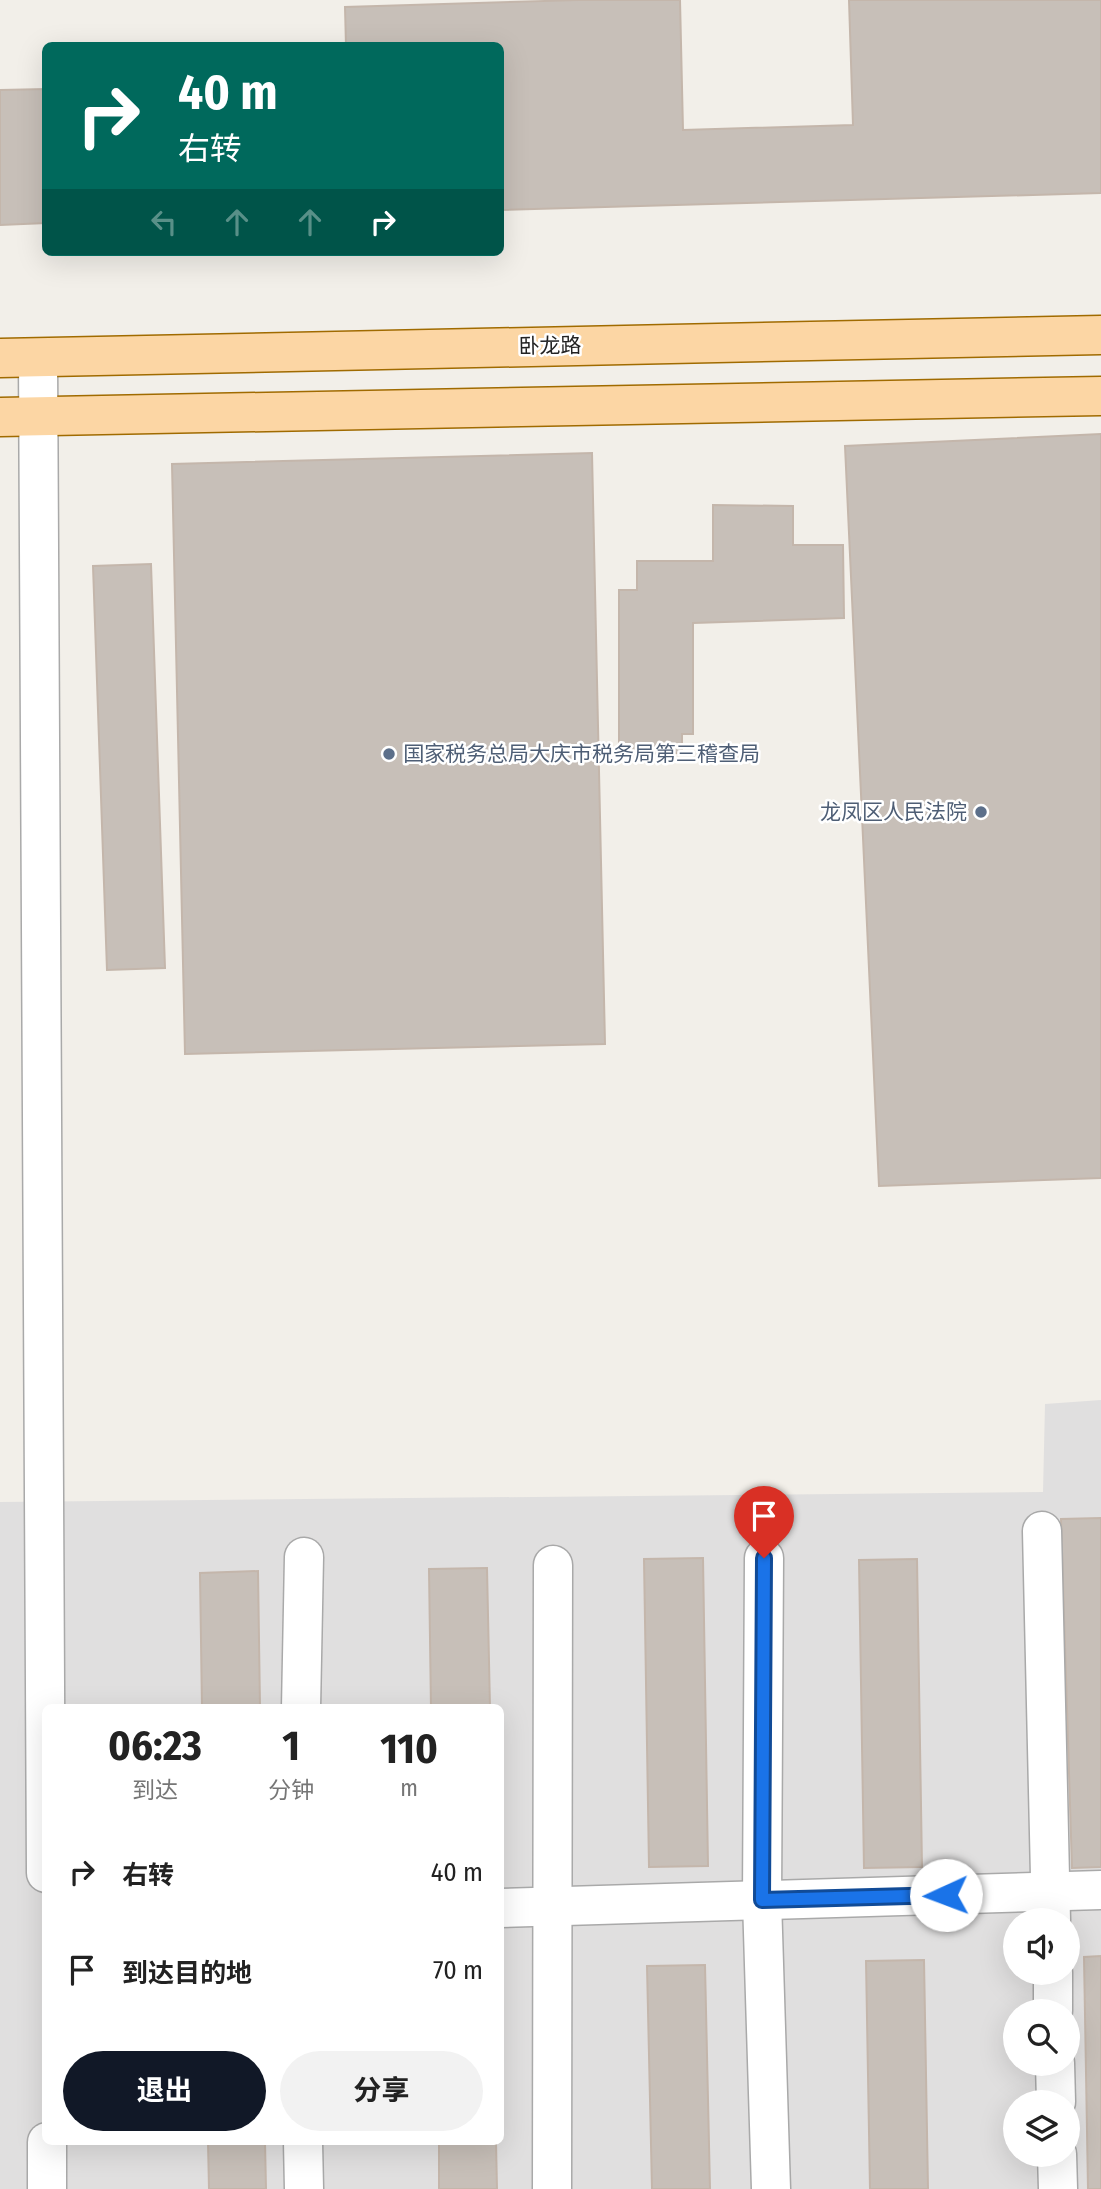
<!DOCTYPE html>
<html lang="zh">
<head>
<meta charset="utf-8">
<style>
	body { margin:0; font-family:"Fira Sans Condensed","Noto Sans SC",sans-serif; background:#f2f2f2; color:#222; height:100vh; display:flex; flex-direction:column; font-size:26px; white-space:nowrap }
	* { box-sizing:border-box; margin:0 }
	p { font-size:23px; color:#767676 }
	.icon { flex:none; width:38px; height:38px; fill:none; stroke:currentColor; stroke-width:2; stroke-linecap:round; stroke-linejoin:round }
	.map { position:relative; flex:1; overflow:hidden }
	.side { position:absolute; left:42px; top:1704px; width:462px; height:441px; display:flex; flex-direction:column; background:#fff; border-radius:10px; box-shadow:0 7px 28px #0002 }
	.side>* { flex:none }
	.guide { position:absolute; left:42px; top:42px; width:462px; height:214px; border-radius:10px; box-shadow:0 7px 28px #0002; background:#00695c; color:#fff; overflow:hidden }
	.controls { position:absolute; left:1003px; top:1908px; display:grid; gap:14px }
	.controls a { display:grid; place-items:center; width:77px; height:77px; border-radius:50%; background:#fff; box-shadow:0 7px 28px #0002; font-size:35px }
	.pin { position:absolute; display:grid; place-items:center; width:60px; height:60px; color:#fff; margin:-72px -30px; border-radius:50% 50% 50% 0; rotate:-45deg; box-shadow:0 0 7px #0007 }
	.pin .icon { rotate:45deg }
	.me { position:absolute; width:77px; margin:-38px; rotate:268deg; stroke-linejoin:round; filter:drop-shadow(0 0 5px #0008) }
	.turn { display:flex; align-items:center; gap:24px; height:147px; padding:0 21px; font-size:32px }
	.turn .icon { width:91px; height:91px; stroke-width:2.5 }
	.turn b { display:block; font-size:49px; line-height:60px }
	.lanes { display:flex; align-items:center; height:66px; padding:0 21px; background:#0003; justify-content:center; gap:35px; direction:ltr }
	.lanes .off { opacity:.35 }
	.eta { display:flex; justify-content:space-evenly; align-items:center; height:119px; text-align:center }
	.eta b { font-size:42px; font-weight:700; line-height:49px }
	.primary-button { display:flex; gap:14px; margin-top:auto; padding:14px 21px }
	.primary-button a { flex:1; height:80px; border-radius:42px; background:#111827; color:#fff; font-size:28px; font-weight:700; line-height:80px; text-align:center }
	.primary-button a+a { background:#f2f2f2; color:#222 }
	ul { padding:0; list-style:none }
	li { display:flex; align-items:center; gap:21px; height:98px; padding:0 21px }
	li div { flex:1 }
	li b { display:block; font-size:26px }
	li em { font-style:normal }
	.map>svg:first-child { display:block }
</style>
</head>
<body>
<div class="map">
<svg width="1101" height="2189" viewBox="0 0 1101 2189">
	<rect width="100%" height="100%" fill="#f2efe9"/>
	<path fill="#e0dfdf" fill-rule="evenodd" d="M 1101,1400 L 1101,2189 L 0,2189 L 0,1502 L 1043,1492 L 1045,1404 ZM 46,1708 L 500,1708 L 500,2142 L 46,2142 ZM 1015,1920 L 1068,1920 L 1068,1972 L 1015,1972 ZM 1015,2011 L 1068,2011 L 1068,2063 L 1015,2063 ZM 1015,2102 L 1068,2102 L 1068,2154 L 1015,2154 Z"/>
	<g fill="#c7bfb8" stroke="#c4b6ab" stroke-width="2">
		<path d="M 578,0 L 680,0 L 683,130 L 853,125 L 849,0 L 1101,0 L 1101,193 L 500,210 L 500,46 L 346,46 L 345,7 Z"/>
		<path d="M 46,89 L 46,223 L 0,225 L 0,90 Z"/>
		<path d="M 1101,434 L 1101,1178 L 879,1186 L 845,446 Z"/>
		<path d="M 592,453 L 605,1044 L 185,1054 L 172,464 Z"/>
		<path d="M 713,505 L 793,506 L 793,545 L 843,545 L 844,618 L 693,623 L 693,734 L 682,734 L 682,753 L 619,754 L 619,590 L 637,590 L 637,561 L 713,561 Z"/>
		<path d="M 151,564 L 165,968 L 107,970 L 93,566 Z"/>
		<path d="M 1101,1518 L 1101,1867 L 1072,1868 L 1061,1519 Z"/>
		<path d="M 703,1558 L 708,1866 L 649,1867 L 644,1559 Z"/>
		<path d="M 917,1559 L 922,1867 L 864,1868 L 859,1560 Z"/>
		<path d="M 487,1568 L 490,1708 L 431,1708 L 429,1569 Z"/>
		<path d="M 258,1571 L 260,1708 L 202,1708 L 200,1573 Z"/>
		<path d="M 1101,1956 L 1101,2189 L 1088,2189 L 1084,1957 Z"/>
		<path d="M 924,1960 L 928,2189 L 870,2189 L 866,1961 Z"/>
		<path d="M 705,1965 L 710,2189 L 652,2189 L 647,1966 Z"/>
		<path d="M 208,2142 L 265,2142 L 266,2189 L 209,2189 Z"/>
		<path d="M 439,2142 L 496,2142 L 497,2189 L 439,2189 Z"/>
	</g>
	<g fill="none" stroke-linecap="round" stroke-linejoin="round">
		<g stroke="#a9a9a9" stroke-width="41">
			<g id="street">
				<path d="M 38,358 L 46,1873"/>
				<path d="M 1042,1531 L 1051,1920"/>
				<path d="M 764,1558 L 762,1900 L 771,2189"/>
				<path d="M 301,1708 L 304,1557"/>
				<path d="M 500,1908 L 1101,1890"/>
				<path d="M 1053,1972 L 1053,2011"/>
				<path d="M 1055,2063 L 1056,2102"/>
				<path d="M 47,2142 L 47,2189"/>
				<path d="M 303,2142 L 304,2189"/>
				<path d="M 1057,2154 L 1058,2189"/>
				<path d="M 552,2189 L 553,1565"/>
			</g>
		</g>
		<g stroke="#a06b00" stroke-width="41">
			<g id="primary">
				<path d="M 0,358 L 1101,335"/>
				<path d="M 0,417 L 1101,396"/>
			</g>
		</g>
		<use href="#street" stroke="#fff" stroke-width="38"/>
		<use href="#primary" stroke="#fcd6a4" stroke-width="38"/>
	</g>
	<g fill="none" stroke-linecap="round" stroke-linejoin="round">
		<g stroke="#114b97" stroke-width="18">
			<path id="route" d="M 764,1558 L 762,1900 L 946,1895"/>
		</g>
		<use href="#route" stroke="#1a73e8" stroke-width="12"/>
	</g>
	<g fill="#5c6f8a" stroke="#fff" stroke-width="2.5">
		<circle cx="389" cy="754" r="7"/>
		<circle cx="981" cy="812" r="7"/>
	</g>
	<g text-anchor="middle" stroke-width="5" stroke-linejoin="round" paint-order="stroke">
		<g font-size="21" fill="#222" stroke="#fff">
			<text transform="translate(550 346) rotate(-1)" y="7">卧龙路</text>
		</g>
		<g font-size="21" fill="#4e5e75" stroke="#fff" text-anchor="start">
			<text x="403" y="761">国家税务总局大庆市税务局第三稽查局</text>
			<text x="967" y="819" text-anchor="end">龙凤区人民法院</text>
		</g>
	</g>
</svg>
<div class="controls">
<a><svg class="icon" aria-label="sound" viewBox="0 0 24 24"><path d="M4 9h4l5-4v14l-5-4H4zM17 9q2 3 0 6"/></svg></a>
<a><svg class="icon" aria-label="search" viewBox="0 0 24 24"><circle cx="10" cy="10" r="6"/><path d="M15 15l6 6"/></svg></a>
<a><svg class="icon" aria-label="layers" viewBox="0 0 24 24"><path d="M12 4l9 5-9 5-9-5zM3 14l9 5 9-5"/></svg></a>
</div>
<div class="pin" style="left:764px;top:1558px;background:#d93025"><svg class="icon" aria-label="arrive" viewBox="0 0 24 24"><path d="M6 21V4h12l-3 4 3 4H6"/></svg></div>
<svg class="me" style="left:946px;top:1895px" viewBox="-20 -20 40 40"><circle r="19" fill="#fff"/><path d="M0-13L10 11 0 6-10 11z" fill="#1a73e8"/></svg>
<div class="guide">
<div class="turn"><svg class="icon" aria-label="right" viewBox="0 0 24 24"><path d="M7 20v-9h11M14 6l5 5-5 5"/></svg><div><b>40 m</b>右转</div></div>
<div class="lanes"><svg class="icon off" aria-label="left" viewBox="0 0 24 24"><path d="M17 20v-9H6M10 6l-5 5 5 5"/></svg><svg class="icon off" aria-label="ahead" viewBox="0 0 24 24"><path d="M12 20V5M6 11l6-6 6 6"/></svg><svg class="icon off" aria-label="ahead" viewBox="0 0 24 24"><path d="M12 20V5M6 11l6-6 6 6"/></svg><svg class="icon" aria-label="right" viewBox="0 0 24 24"><path d="M7 20v-9h11M14 6l5 5-5 5"/></svg></div>
</div>
<section class="side">
<div class="eta">
<div><b>06:23</b><p>到达</p></div>
<div><b>1</b><p>分钟</p></div>
<div><b>110</b><p>m</p></div>
</div>
<ul>
<li><svg class="icon" aria-label="right" viewBox="0 0 24 24"><path d="M7 20v-9h11M14 6l5 5-5 5"/></svg><div><b>右转</b></div><em>40 m</em></li>
<li><svg class="icon" aria-label="arrive" viewBox="0 0 24 24"><path d="M6 21V4h12l-3 4 3 4H6"/></svg><div><b>到达目的地</b></div><em>70 m</em></li>
</ul>
<div class="primary-button"><a>退出</a><a>分享</a></div>
</section>
</div>
</body>
</html>
